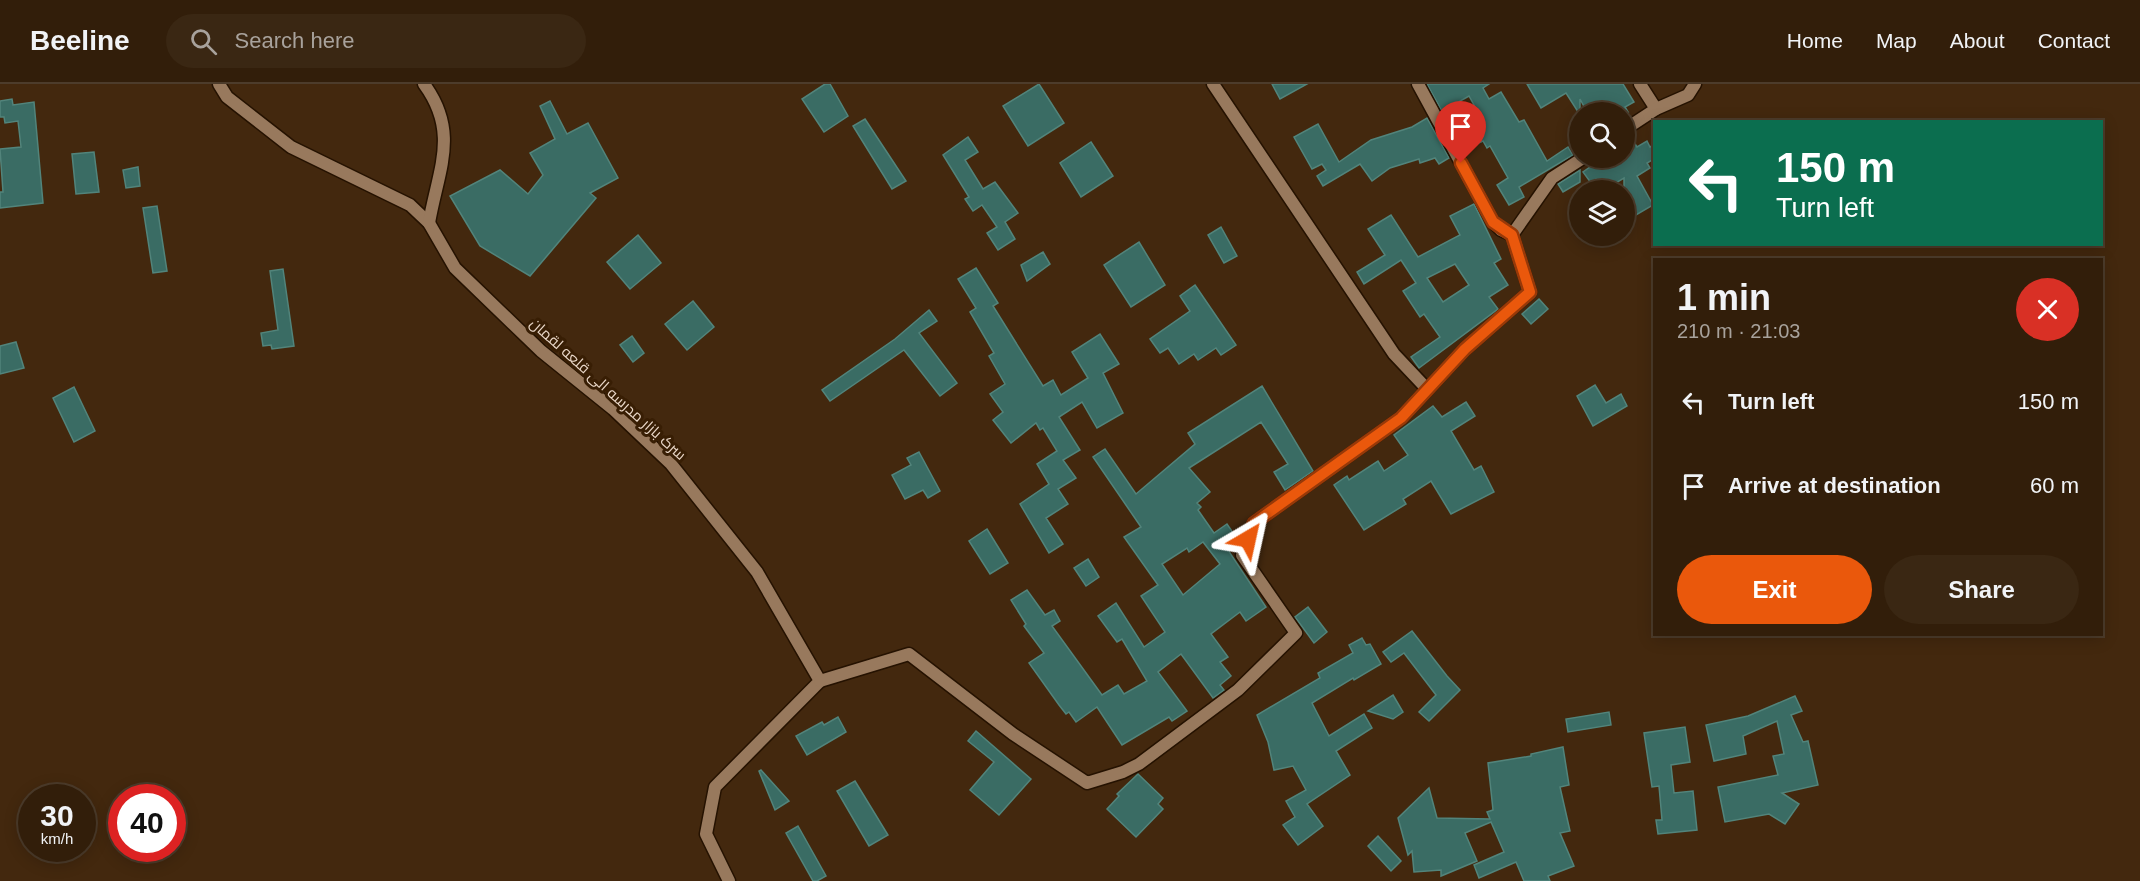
<!DOCTYPE html>
<html lang="en">
<head>
<meta charset="utf-8">
<style>
	body { margin:0; font-family:Helvetica,Cairo,sans-serif; background:#3a2713; color:#f1f3f6; height:100vh; display:flex; flex-direction:column; font-size:22px; white-space:nowrap }
	* { box-sizing:border-box; margin:0 }
	p { font-size:20px; color:#a8a29c }
	.icon { flex:none; width:33px; height:33px; fill:none; stroke:currentColor; stroke-width:2; stroke-linecap:round; stroke-linejoin:round }
	.map { position:relative; flex:1; overflow:hidden }
	.sheet { position:absolute; left:1653px; top:174px; width:450px; height:378px; display:flex; flex-direction:column; background:#321e0a; border-radius:0px; box-shadow:0 3px 15px #0003,0 0 0 2px #4d3c2b }
	.sheet>* { flex:none }
	.hud { position:absolute; left:1653px; top:36px; width:450px; height:126px; border-radius:0px; box-shadow:0 3px 15px #0003,0 0 0 2px #4d3c2b; background:#0b6e4f; color:#fff; overflow:hidden }
	.controls { position:absolute; left:1569px; top:18px; display:grid; gap:12px }
	.controls a { display:grid; place-items:center; width:66px; height:66px; border-radius:50%; background:#321e0a; box-shadow:0 3px 15px #0003,0 0 0 2px #4d3c2b; font-size:30px }
	.speed { position:absolute; left:18px; top:700px; display:flex; gap:12px; font-size:30px; font-weight:700; text-align:center }
	.speed>* { display:grid; place-content:center; width:78px; height:78px; border-radius:50%; background:#321e0a; box-shadow:0 3px 15px #0003,0 0 0 2px #4d3c2b; line-height:1 }
	.speed small { font-size:15px; font-weight:400 }
	.speed .limit { border:9px solid #d22; background:#fff; color:#111 }
	.pin { position:absolute; display:grid; place-items:center; width:51px; height:51px; color:#fff; margin:-62px -26px; border-radius:50% 50% 50% 0; rotate:-45deg; box-shadow:0 0 6px #0007 }
	.pin .icon { rotate:45deg }
	.me { position:absolute; width:66px; margin:-33px; rotate:36deg; stroke-linejoin:round; filter:drop-shadow(0 0 4px #0008) }
	.turn { display:flex; align-items:center; gap:21px; height:126px; padding:0 24px; font-size:27px }
	.turn .icon { width:78px; height:78px; stroke-width:2.5 }
	.turn b { display:block; font-size:42px; line-height:51px }
	.round { display:grid; place-items:center; flex:none; width:63px; height:63px; border-radius:32px; background:#3a2713 }
	.overview { display:flex; align-items:center; justify-content:space-between; height:102px; padding:0 24px }
	h1 { font-size:36px; font-weight:800; line-height:45px }
	.button { display:flex; gap:12px; margin-top:auto; padding:12px 24px }
	.button a { flex:1; height:69px; border-radius:36px; background:#ea580c; color:#fff; font-size:24px; font-weight:800; line-height:69px; text-align:center }
	.button a+a { background:#3a2713; color:#f1f3f6 }
	ul { padding:0; list-style:none }
	li { display:flex; align-items:center; gap:18px; height:84px; padding:0 24px }
	li div { flex:1 }
	li b { display:block; font-size:22px }
	li em { font-style:normal }
	header { display:flex; align-items:center; gap:36px; box-sizing:border-box; height:84px; padding:0 30px; background:#321e0a; border-bottom:2px solid #4d3c2b }
	header strong { font-size:28px }
	nav { display:flex; gap:33px; margin-inline-start:auto; font-size:21px }
	.search { width:420px; height:54px; background:#3a2713; display:flex; align-items:center; gap:15px; box-sizing:border-box; padding:0 21px; border-radius:33px; color:#a8a29c; font-size:22px }
	.map>svg:first-child { display:block }
</style>
</head>
<body>
<header>
<strong>Beeline</strong>
<div class="search"><svg class="icon" aria-label="search" viewBox="0 0 24 24"><circle cx="10" cy="10" r="6"/><path d="M15 15l6 6"/></svg>Search here</div>
<nav><a>Home</a><a>Map</a><a>About</a><a>Contact</a></nav>
</header>
<div class="map">
<svg width="2140" height="797" viewBox="0 0 2140 797">
	<rect width="100%" height="100%" fill="#43280e"/>
	<g fill="#3a6c64" stroke="#52847b" stroke-width="1.5" fill-rule="evenodd">
		<path d="M 825,0 L 830,0 L 848,32 L 824,48 L 802,15 Z"/>
		<path d="M 1039,0 L 1064,39 L 1028,62 L 1003,22 Z"/>
		<path d="M 1272,0 L 1307,0 L 1280,15 Z"/>
		<path d="M 1427,0 L 1489,0 L 1483,4 L 1489,15 L 1501,8 L 1519,38 L 1524,36 L 1547,77 L 1568,63 L 1573,71 L 1519,103 L 1524,113 L 1509,121 L 1497,101 L 1508,94 L 1490,62 L 1487,64 L 1483,57 L 1463,66 ZM 1469,12 L 1485,41 L 1460,55 L 1446,25 Z"/>
		<path d="M 1527,0 L 1623,0 L 1634,18 L 1625,23 L 1628,28 L 1587,28 L 1580,15 L 1580,31 L 1566,9 L 1541,24 Z"/>
		<path d="M 12,15 L 13,21 L 34,18 L 43,119 L 0,124 L 0,108 L 3,108 L 0,65 L 21,63 L 18,37 L 5,39 L 4,33 L 0,33 L 0,17 Z"/>
		<path d="M 550,17 L 567,50 L 588,39 L 618,94 L 590,109 L 596,114 L 530,192 L 480,162 L 450,112 L 500,86 L 528,110 L 543,91 L 530,69 L 555,55 L 540,22 Z"/>
		<path d="M 1427,34 L 1449,74 L 1439,80 L 1435,74 L 1420,79 L 1419,75 L 1390,84 L 1372,97 L 1360,80 L 1323,102 L 1317,92 L 1326,86 L 1322,80 L 1312,85 L 1294,53 L 1318,40 L 1339,78 L 1371,56 L 1412,43 Z"/>
		<path d="M 865,35 L 906,97 L 892,105 L 853,42 Z"/>
		<path d="M 1630,52 L 1637,63 L 1647,57 L 1650,63 L 1654,60 L 1654,75 L 1647,79 L 1650,84 L 1637,92 L 1653,121 L 1624,138 L 1624,94 L 1604,106 L 1596,95 L 1591,99 L 1583,88 L 1603,74 L 1624,74 L 1624,54 Z"/>
		<path d="M 968,53 L 978,68 L 965,76 L 983,105 L 995,98 L 1018,129 L 1005,138 L 1015,155 L 998,166 L 987,149 L 997,143 L 982,121 L 973,127 L 965,115 L 969,113 L 943,71 Z"/>
		<path d="M 1091,58 L 1113,92 L 1081,113 L 1060,79 Z"/>
		<path d="M 94,68 L 99,108 L 76,110 L 72,70 Z"/>
		<path d="M 138,83 L 140,102 L 126,104 L 123,86 Z"/>
		<path d="M 1580,86 L 1580,98 L 1563,108 L 1558,100 Z"/>
		<path d="M 1474,120 L 1501,175 L 1494,179 L 1508,201 L 1489,213 L 1498,225 L 1419,284 L 1411,273 L 1440,253 L 1424,230 L 1420,233 L 1403,207 L 1416,199 L 1401,176 L 1364,200 L 1357,188 L 1385,171 L 1368,145 L 1391,131 L 1418,173 L 1460,151 L 1450,132 ZM 1455,180 L 1469,201 L 1443,218 L 1427,194 Z"/>
		<path d="M 157,122 L 167,187 L 153,189 L 143,124 Z"/>
		<path d="M 1221,143 L 1237,172 L 1224,179 L 1208,151 Z"/>
		<path d="M 638,151 L 661,179 L 630,205 L 607,178 Z"/>
		<path d="M 1139,158 L 1165,201 L 1131,223 L 1104,181 Z"/>
		<path d="M 1043,168 L 1050,180 L 1027,197 L 1021,181 Z"/>
		<path d="M 976,184 L 998,219 L 993,222 L 1043,302 L 1053,296 L 1061,311 L 1088,294 L 1072,268 L 1100,250 L 1119,280 L 1103,289 L 1123,329 L 1097,344 L 1082,318 L 1059,333 L 1080,366 L 1063,376 L 1076,394 L 1058,405 L 1068,420 L 1046,434 L 1063,460 L 1049,469 L 1020,420 L 1049,400 L 1037,380 L 1057,367 L 1043,344 L 1040,346 L 1036,339 L 1011,359 L 993,336 L 1003,328 L 990,310 L 1005,300 L 989,272 L 994,269 L 970,228 L 976,224 L 958,195 Z"/>
		<path d="M 283,185 L 294,262 L 272,265 L 271,261 L 263,262 L 261,249 L 278,246 L 270,187 Z"/>
		<path d="M 1195,201 L 1236,261 L 1221,271 L 1216,264 L 1198,276 L 1194,270 L 1179,280 L 1168,264 L 1160,269 L 1150,255 L 1190,227 L 1180,212 Z"/>
		<path d="M 1539,215 L 1548,225 L 1531,240 L 1522,230 Z"/>
		<path d="M 693,217 L 714,243 L 687,266 L 665,240 Z"/>
		<path d="M 929,226 L 937,237 L 919,249 L 957,299 L 940,312 L 904,266 L 830,317 L 822,306 L 895,255 Z"/>
		<path d="M 632,252 L 644,269 L 633,278 L 620,261 Z"/>
		<path d="M 16,258 L 24,284 L 0,290 L 0,262 Z"/>
		<path d="M 1595,301 L 1606,319 L 1621,310 L 1627,322 L 1593,342 L 1577,312 Z"/>
		<path d="M 1262,302 L 1313,387 L 1285,406 L 1274,388 L 1288,380 L 1261,338 L 1189,384 L 1210,408 L 1197,419 L 1201,423 L 1198,426 L 1214,449 L 1227,440 L 1236,453 L 1224,460 L 1266,523 L 1246,537 L 1240,528 L 1211,550 L 1228,573 L 1220,578 L 1231,592 L 1220,601 L 1224,606 L 1213,614 L 1181,570 L 1158,588 L 1187,627 L 1172,637 L 1169,633 L 1122,661 L 1097,623 L 1076,638 L 1069,628 L 1066,630 L 1059,621 L 1029,579 L 1044,569 L 1024,542 L 1026,540 L 1011,516 L 1027,506 L 1045,531 L 1054,526 L 1060,537 L 1052,542 L 1102,611 L 1118,601 L 1124,610 L 1147,597 L 1122,555 L 1117,558 L 1098,532 L 1116,519 L 1144,563 L 1165,548 L 1141,512 L 1158,501 L 1124,453 L 1141,443 L 1093,373 L 1105,365 L 1136,410 L 1195,360 L 1188,349 ZM 1203,458 L 1220,480 L 1183,511 L 1162,480 L 1187,464 L 1189,468 Z"/>
		<path d="M 74,303 L 95,347 L 74,358 L 53,314 Z"/>
		<path d="M 1466,318 L 1475,332 L 1451,347 L 1474,386 L 1481,382 L 1494,408 L 1451,430 L 1431,397 L 1403,415 L 1406,420 L 1364,446 L 1334,401 L 1347,392 L 1349,396 L 1378,377 L 1384,387 L 1408,371 L 1394,351 L 1433,322 L 1442,333 Z"/>
		<path d="M 919,368 L 940,407 L 928,414 L 923,406 L 905,415 L 892,391 L 911,381 L 907,374 Z"/>
		<path d="M 987,445 L 1008,479 L 990,490 L 969,457 Z"/>
		<path d="M 1088,475 L 1099,493 L 1086,502 L 1074,484 Z"/>
		<path d="M 1308,523 L 1327,548 L 1314,559 L 1295,533 Z"/>
		<path d="M 1412,547 L 1447,592 L 1460,606 L 1429,637 L 1419,628 L 1436,611 L 1404,569 L 1391,578 L 1383,568 Z"/>
		<path d="M 1362,554 L 1366,561 L 1370,560 L 1381,580 L 1354,596 L 1353,594 L 1312,619 L 1329,652 L 1364,630 L 1372,644 L 1336,667 L 1350,691 L 1307,720 L 1323,742 L 1298,761 L 1283,741 L 1295,733 L 1286,717 L 1306,706 L 1293,682 L 1274,686 L 1268,658 L 1257,631 L 1320,594 L 1318,589 L 1353,569 L 1349,561 Z"/>
		<path d="M 1393,611 L 1403,628 L 1393,635 L 1368,627 Z"/>
		<path d="M 1795,612 L 1802,627 L 1791,631 L 1803,658 L 1808,657 L 1818,701 L 1782,709 L 1799,720 L 1785,740 L 1769,730 L 1725,738 L 1718,703 L 1778,691 L 1773,672 L 1784,670 L 1777,637 L 1743,652 L 1746,670 L 1714,677 L 1706,641 L 1748,632 Z"/>
		<path d="M 1609,628 L 1611,641 L 1568,648 L 1566,635 Z"/>
		<path d="M 838,633 L 846,648 L 807,671 L 796,652 L 822,638 L 824,641 Z"/>
		<path d="M 1685,643 L 1690,678 L 1671,681 L 1674,709 L 1693,707 L 1697,746 L 1658,750 L 1656,736 L 1662,736 L 1659,702 L 1652,703 L 1644,649 Z"/>
		<path d="M 976,647 L 1031,695 L 999,731 L 970,706 L 994,678 L 968,657 Z"/>
		<path d="M 1563,663 L 1569,701 L 1560,703 L 1570,747 L 1560,749 L 1574,782 L 1548,792 L 1550,797 L 1524,797 L 1516,778 L 1479,794 L 1474,781 L 1504,768 L 1491,738 L 1465,749 L 1477,777 L 1441,792 L 1441,786 L 1414,788 L 1412,767 L 1408,771 L 1398,734 L 1429,704 L 1437,734 L 1490,735 L 1487,728 L 1493,726 L 1488,679 L 1531,672 L 1531,670 Z"/>
		<path d="M 761,686 L 789,717 L 775,726 L 759,687 Z"/>
		<path d="M 1138,690 L 1163,714 L 1158,720 L 1163,725 L 1136,753 L 1107,725 L 1119,712 L 1117,710 Z"/>
		<path d="M 855,697 L 888,751 L 869,762 L 837,707 Z"/>
		<path d="M 798,742 L 826,792 L 817,797 L 813,797 L 786,749 Z"/>
		<path d="M 1378,752 L 1401,777 L 1391,787 L 1368,762 Z"/>
	</g>
	<g fill="none" stroke-linecap="round" stroke-linejoin="round">
		<g stroke="#251201" stroke-width="15">
			<g id="minor">
				<path d="M 219,0 L 227,13 L 291,63 L 410,121 L 429,139 L 455,184 L 541,267 L 613,325 L 671,380 L 757,488 L 820,597 L 715,703 L 706,750 L 729,797"/>
				<path d="M 424,0 C 460,49 438,86 429,139"/>
				<path d="M 1213,0 L 1394,270 L 1427,305"/>
				<path d="M 1418,0 L 1493,138 L 1501,146 L 1512,151"/>
				<path d="M 1640,0 L 1656,25"/>
			</g>
		</g>
		<g stroke="#251201" stroke-width="15">
			<g id="tertiary">
				<path d="M 1624,46 L 1656,25 L 1688,11 L 1695,0"/>
				<path d="M 820,597 L 909,570 L 1013,650 L 1087,699 L 1123,688 L 1139,680 L 1238,606 L 1296,549 L 1242,471 L 1254,439 L 1401,334 L 1465,265 L 1530,208 L 1512,151 L 1552,94 L 1583,74"/>
			</g>
		</g>
		<use href="#minor" stroke="#98795d" stroke-width="12"/>
		<use href="#tertiary" stroke="#98795d" stroke-width="12"/>
	</g>
	<g fill="none" stroke-linecap="round" stroke-linejoin="round">
		<g stroke="#983908" stroke-width="15">
			<path id="route" d="M 1248,455 L 1254,439 L 1401,334 L 1465,265 L 1530,208 L 1512,151 L 1493,138 L 1461,79"/>
		</g>
		<use href="#route" stroke="#ea580c" stroke-width="10"/>
	</g>
	<g text-anchor="middle" stroke-width="6" stroke-linejoin="round" paint-order="stroke">
		<g font-size="15" fill="#ebd9ca" stroke="#381e04">
			<text transform="translate(608 305) rotate(42)" y="5">سرک بازار مدرسه الی قلعه لقمان</text>
		</g>
	</g>
</svg>
<div class="controls">
<a><svg class="icon" aria-label="search" viewBox="0 0 24 24"><circle cx="10" cy="10" r="6"/><path d="M15 15l6 6"/></svg></a>
<a><svg class="icon" aria-label="layers" viewBox="0 0 24 24"><path d="M12 4l9 5-9 5-9-5zM3 14l9 5 9-5"/></svg></a>
</div>
<div class="speed"><div>30<small>km/h</small></div><div class="limit">40</div></div>
<div class="pin" style="left:1461px;top:79px;background:#d93025"><svg class="icon" aria-label="arrive" viewBox="0 0 24 24"><path d="M6 21V4h12l-3 4 3 4H6"/></svg></div>
<svg class="me" style="left:1248px;top:455px" viewBox="-20 -20 40 40"><path d="M0-17L14 15 0 8-14 15z" fill="#ea580c" stroke="#fff" stroke-width="4"/></svg>
<div class="hud">
<div class="turn"><svg class="icon" aria-label="left" viewBox="0 0 24 24"><path d="M17 20v-9H6M10 6l-5 5 5 5"/></svg><div><b>150 m</b>Turn left</div></div>
</div>
<section class="sheet">
<div class="overview"><div><h1>1 min</h1><p>210 m · 21:03</p></div><a class="round" style="background:#d93025;color:#fff"><svg class="icon" aria-label="close" viewBox="0 0 24 24"><path d="M6 6l12 12M18 6L6 18"/></svg></a></div>
<ul>
<li><svg class="icon" aria-label="left" viewBox="0 0 24 24"><path d="M17 20v-9H6M10 6l-5 5 5 5"/></svg><div><b>Turn left</b></div><em>150 m</em></li>
<li><svg class="icon" aria-label="arrive" viewBox="0 0 24 24"><path d="M6 21V4h12l-3 4 3 4H6"/></svg><div><b>Arrive at destination</b></div><em>60 m</em></li>
</ul>
<div class="button"><a>Exit</a><a>Share</a></div>
</section>
</div>
</body>
</html>
